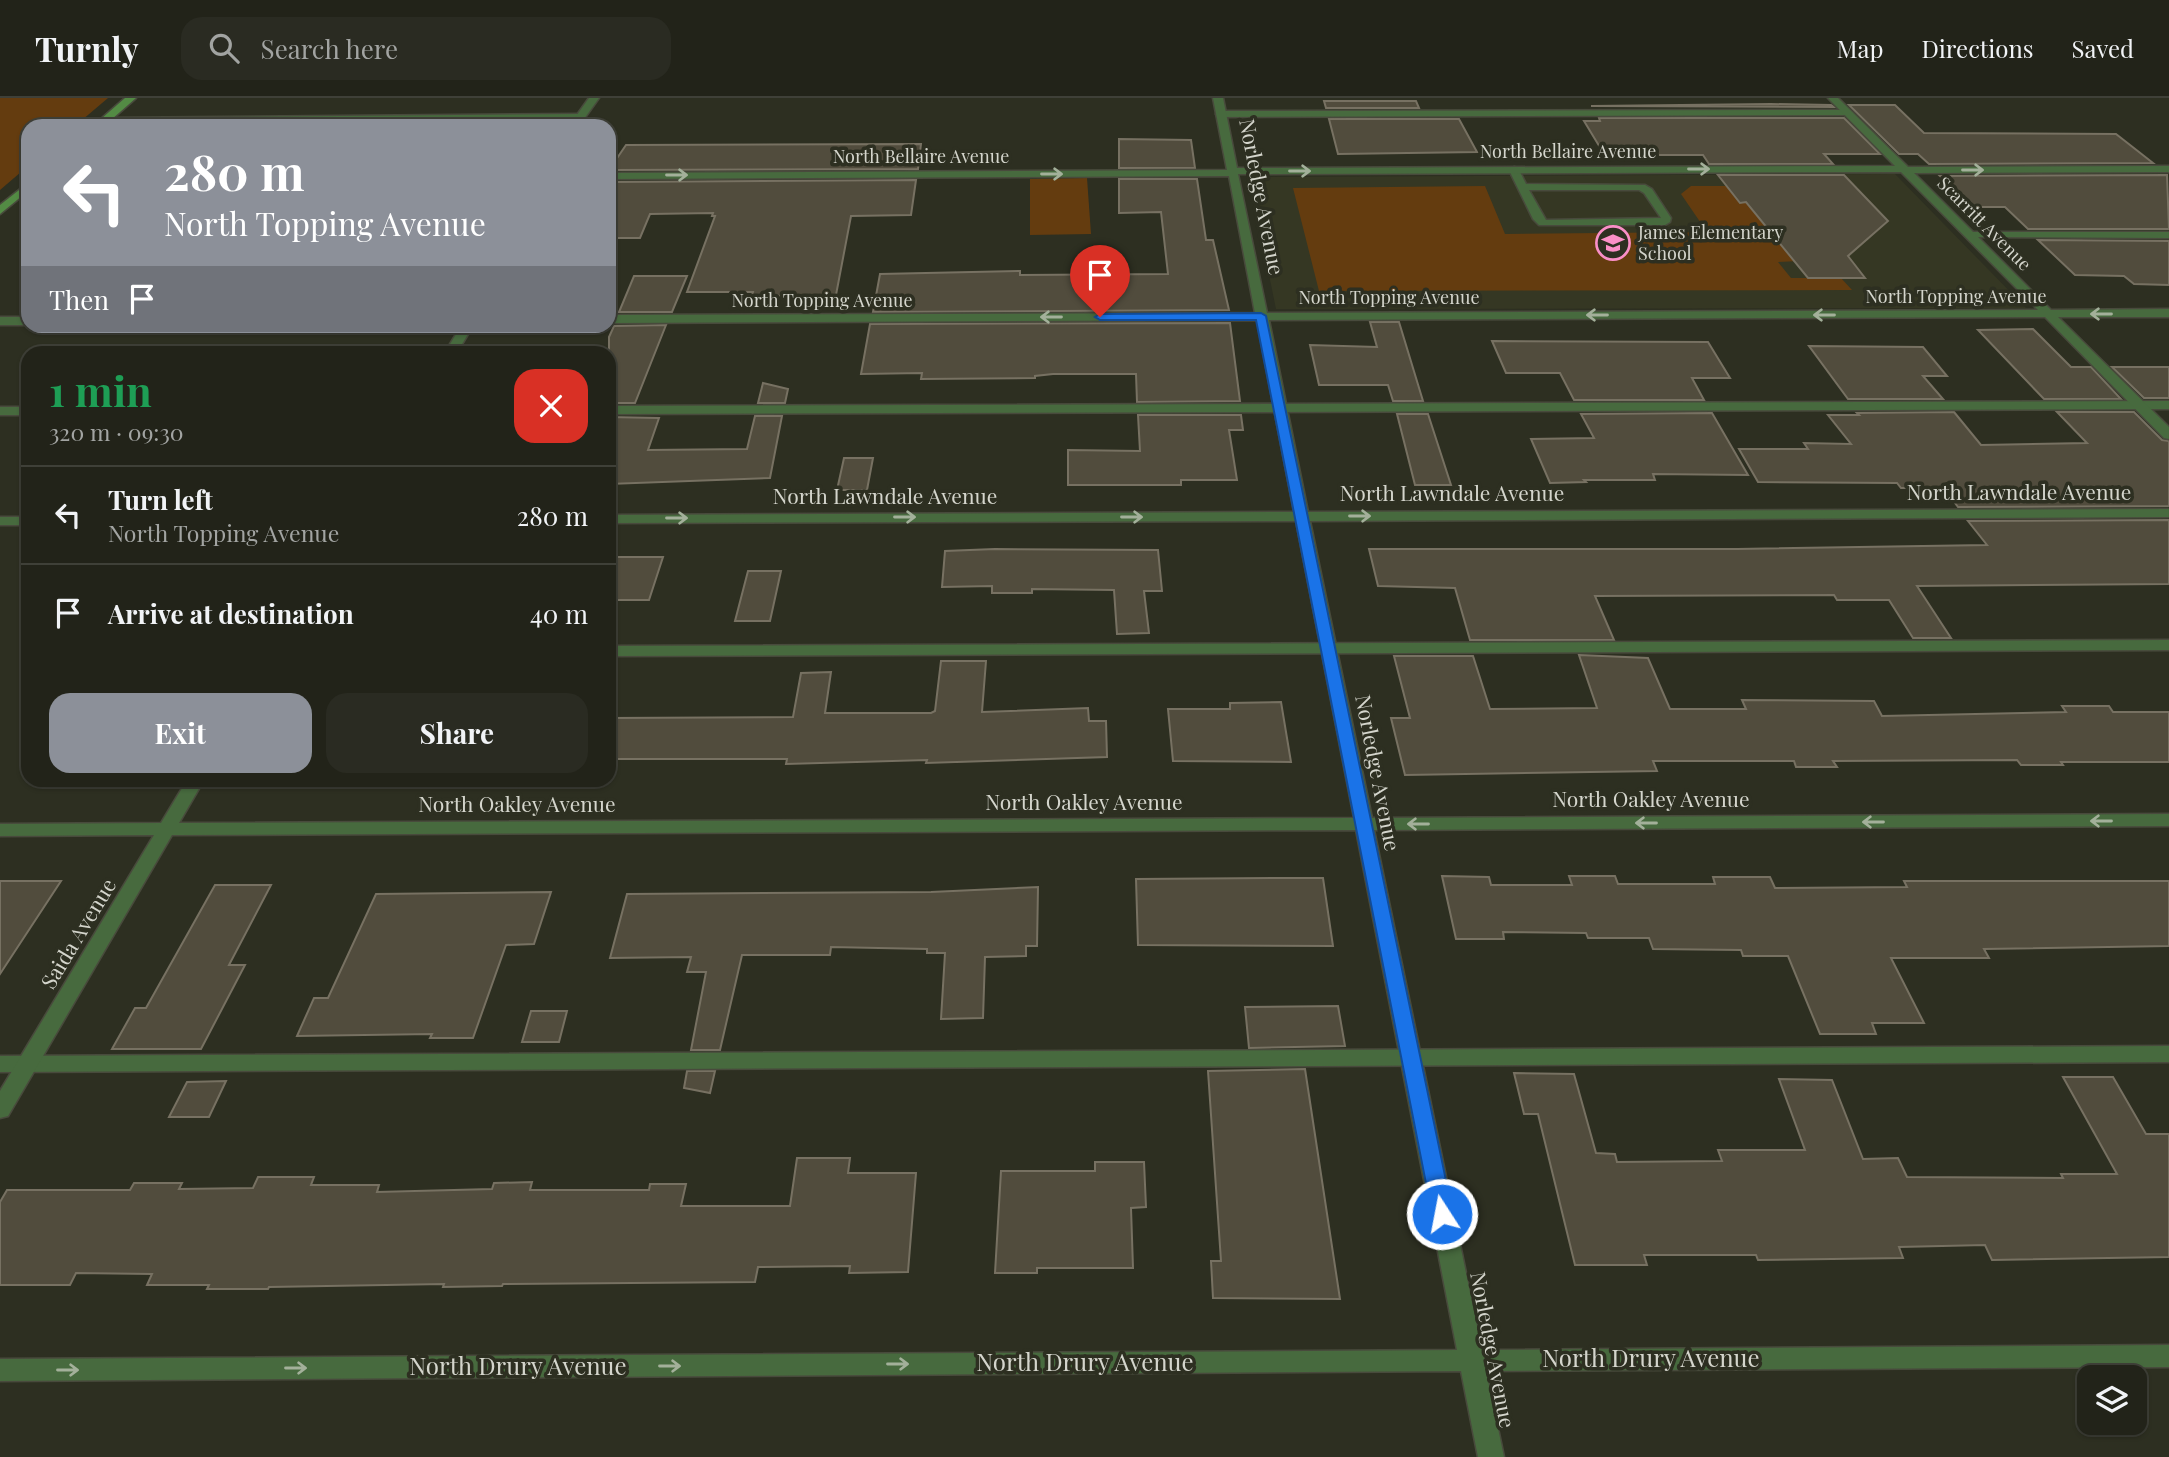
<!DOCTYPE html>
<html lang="en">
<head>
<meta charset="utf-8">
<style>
	body { margin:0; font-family:"Playfair Display",serif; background:#2a2b22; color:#f1f3f6; height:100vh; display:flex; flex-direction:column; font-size:26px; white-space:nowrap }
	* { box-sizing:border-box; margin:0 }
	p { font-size:23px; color:#a2a4a2 }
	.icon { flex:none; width:38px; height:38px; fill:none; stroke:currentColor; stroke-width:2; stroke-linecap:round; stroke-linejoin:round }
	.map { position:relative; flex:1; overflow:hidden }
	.panel { position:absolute; left:21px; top:248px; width:595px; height:441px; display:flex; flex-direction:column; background:#222319; border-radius:21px; box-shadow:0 2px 5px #0004,0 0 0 2px #3f4038 }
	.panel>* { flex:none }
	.guide { position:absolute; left:21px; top:21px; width:595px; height:214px; border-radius:21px; box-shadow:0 2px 5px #0004,0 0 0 2px #3f4038; background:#8c9099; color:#fff; overflow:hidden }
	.buttons { position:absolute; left:2077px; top:1267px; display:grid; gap:14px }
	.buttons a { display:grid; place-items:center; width:70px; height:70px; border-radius:14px; background:#222319; box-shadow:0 2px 5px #0004,0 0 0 2px #3f4038; font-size:35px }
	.pin { position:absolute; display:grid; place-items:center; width:60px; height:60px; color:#fff; margin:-72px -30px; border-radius:50% 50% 50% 0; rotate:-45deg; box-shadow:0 0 7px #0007 }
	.pin .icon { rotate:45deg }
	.me { position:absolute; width:77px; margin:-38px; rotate:349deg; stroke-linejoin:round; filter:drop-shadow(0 0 5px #0008) }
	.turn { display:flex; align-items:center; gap:24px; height:147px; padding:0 28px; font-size:32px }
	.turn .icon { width:91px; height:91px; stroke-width:2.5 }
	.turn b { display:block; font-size:49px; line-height:60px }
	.then { display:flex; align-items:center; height:66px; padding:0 28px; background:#0003; gap:14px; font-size:26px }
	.round { display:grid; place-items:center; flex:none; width:74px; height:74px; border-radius:21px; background:#2a2b22 }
	.head { display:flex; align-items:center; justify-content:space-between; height:119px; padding:0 28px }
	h1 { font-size:42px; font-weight:700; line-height:52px; color:#1e9e55 }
	.button { display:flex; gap:14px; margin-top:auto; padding:14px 28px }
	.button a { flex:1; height:80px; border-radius:21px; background:#8c9099; color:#fff; font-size:28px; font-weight:700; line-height:80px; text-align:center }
	.button a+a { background:#2a2b22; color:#f1f3f6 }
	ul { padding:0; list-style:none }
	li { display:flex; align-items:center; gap:21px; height:98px; padding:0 28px; border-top:2px solid #3f4038 }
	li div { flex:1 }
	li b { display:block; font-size:26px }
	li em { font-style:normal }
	header { display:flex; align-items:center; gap:42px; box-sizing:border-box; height:98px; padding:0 35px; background:#222319; border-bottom:2px solid #3f4038 }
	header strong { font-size:33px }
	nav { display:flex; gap:38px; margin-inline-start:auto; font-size:24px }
	.search { width:490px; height:63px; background:#2a2b22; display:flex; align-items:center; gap:18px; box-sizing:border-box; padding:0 24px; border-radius:21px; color:#a2a4a2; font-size:26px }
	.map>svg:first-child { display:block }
</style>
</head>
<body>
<header>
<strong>Turnly</strong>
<div class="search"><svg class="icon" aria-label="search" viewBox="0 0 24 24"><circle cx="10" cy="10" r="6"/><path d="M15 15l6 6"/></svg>Search here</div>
<nav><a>Map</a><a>Directions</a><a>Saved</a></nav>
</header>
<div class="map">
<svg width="2169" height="1359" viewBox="0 0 2169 1359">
	<rect width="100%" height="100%" fill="#2d2f21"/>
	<path fill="#353723" d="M 1895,76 L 2026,210 L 1276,211 L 1249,79 Z"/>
	<g fill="#643c0f">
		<path d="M 0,0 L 108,0 L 75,28 L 28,28 L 28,68 L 0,92 Z"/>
		<path d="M 1087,80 L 1091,136 L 1030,137 L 1030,81 Z"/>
		<path d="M 1485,88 L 1505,136 L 1707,134 L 1681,96 L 1691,88 L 1727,88 L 1741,105 L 1780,104 L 1799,163 L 1778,164 L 1791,180 L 1841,180 L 1852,192 L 1319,193 L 1293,90 Z"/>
	</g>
	<g fill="#514c3d" stroke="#777162" stroke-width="2">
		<path d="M 1324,3 L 1416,3 L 1419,10 L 1326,10 Z"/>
		<path d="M 1771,6 L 1831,7 L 1834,9 L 1591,8 Z"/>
		<path d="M 1849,7 L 1895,7 L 1924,35 L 2116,36 L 2153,65 L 1929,66 L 1918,56 L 1899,56 Z"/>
		<path d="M 1599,20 L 1844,20 L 1880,56 L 1824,56 L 1833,66 L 1709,66 L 1703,57 L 1608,57 L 1604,56 L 1584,23 L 1600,23 Z"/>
		<path d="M 1329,21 L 1459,21 L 1477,54 L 1338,56 Z"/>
		<path d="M 1119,41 L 1191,42 L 1195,70 L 1119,70 Z"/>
		<path d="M 921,46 L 918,71 L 609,72 L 626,47 Z"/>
		<path d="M 1718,77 L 1844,77 L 1888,123 L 1848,158 L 1865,180 L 1808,180 L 1746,104 L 1740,105 Z"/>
		<path d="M 2167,77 L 2169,131 L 2028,131 L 2005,109 L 1973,109 L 1940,78 Z"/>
		<path d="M 1119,81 L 1197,81 L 1206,142 L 1213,142 L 1229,212 L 873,214 L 880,176 L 1020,173 L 1020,177 L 1168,176 L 1161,114 L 1119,115 Z"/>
		<path d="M 916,82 L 911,117 L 851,118 L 836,197 L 752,198 L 753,194 L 687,194 L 715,118 L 712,118 L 713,115 L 650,116 L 640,140 L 609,140 L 609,84 Z"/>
		<path d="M 2038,142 L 2169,143 L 2169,187 L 2134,186 L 2124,178 L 2075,177 Z"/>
		<path d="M 634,178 L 687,178 L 672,214 L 619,214 Z"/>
		<path d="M 1370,224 L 1399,224 L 1423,303 L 1393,303 L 1388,287 L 1319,287 L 1310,247 L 1377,249 Z"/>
		<path d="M 1230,225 L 1240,303 L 1137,304 L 1136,276 L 1053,276 L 1035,278 L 1035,280 L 921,281 L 922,275 L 861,276 L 870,226 Z"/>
		<path d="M 666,227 L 635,305 L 609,305 L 609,239 L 614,228 Z"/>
		<path d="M 2033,231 L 2071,269 L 2091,269 L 2121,301 L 2044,301 L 1978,232 Z"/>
		<path d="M 1492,243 L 1708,244 L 1730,280 L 1692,280 L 1704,302 L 1574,302 L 1560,275 L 1506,275 Z"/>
		<path d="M 1809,248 L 1923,249 L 1947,278 L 1923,278 L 1943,301 L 1848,301 Z"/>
		<path d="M 2112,269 L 2169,269 L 2169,300 L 2144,300 Z"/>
		<path d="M 763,285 L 788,291 L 785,305 L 758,305 Z"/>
		<path d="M 1954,314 L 1981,347 L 2087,345 L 2057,314 L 2134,314 L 2162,342 L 2169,343 L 2169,408 L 1958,409 L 1944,390 L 1901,390 L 1897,385 L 1758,384 L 1739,351 L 1808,351 L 1804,345 L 1851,346 L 1828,317 L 1859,317 L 1857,315 Z"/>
		<path d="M 1712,315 L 1748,377 L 1653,376 L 1655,382 L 1584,382 L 1586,384 L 1550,385 L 1531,341 L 1594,340 L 1581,316 Z"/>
		<path d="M 1397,316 L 1428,316 L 1451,387 L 1415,387 Z"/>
		<path d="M 1138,317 L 1241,317 L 1243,332 L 1229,332 L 1237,382 L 1181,382 L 1181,387 L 1068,387 L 1068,352 L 1140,353 Z"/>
		<path d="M 755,318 L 782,318 L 770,380 L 609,386 L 609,319 L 659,320 L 648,352 L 747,351 Z"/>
		<path d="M 844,360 L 873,360 L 867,392 L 837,392 Z"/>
		<path d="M 2169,422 L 2169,486 L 1917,488 L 1951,540 L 1913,540 L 1889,502 L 1837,502 L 1834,497 L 1595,498 L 1614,542 L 1470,542 L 1455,490 L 1378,488 L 1369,451 L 1737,451 L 1987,447 L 1968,423 Z"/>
		<path d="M 995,451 L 1158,452 L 1162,493 L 1144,493 L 1149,535 L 1117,536 L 1114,492 L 1032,491 L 1032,495 L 992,495 L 992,488 L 942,489 L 945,453 Z"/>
		<path d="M 609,459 L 663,459 L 649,502 L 609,502 Z"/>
		<path d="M 748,473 L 781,473 L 770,523 L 735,523 Z"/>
		<path d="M 1579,557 L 1648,560 L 1670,611 L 1746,611 L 1742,602 L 1874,603 L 1882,618 L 2066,614 L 2062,608 L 2109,608 L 2113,614 L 2169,614 L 2169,664 L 2061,664 L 2063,667 L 2021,667 L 2017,662 L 1833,663 L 1837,669 L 1796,669 L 1794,663 L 1653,663 L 1657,673 L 1405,677 L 1391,620 L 1410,620 L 1394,558 L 1473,558 L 1490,611 L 1597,610 Z"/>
		<path d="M 941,563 L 986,563 L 982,614 L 1088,610 L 1089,623 L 1106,623 L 1107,659 L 926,665 L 927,662 L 786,666 L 787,661 L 609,661 L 609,620 L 793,619 L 801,575 L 831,574 L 825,615 L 931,615 L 935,613 Z"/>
		<path d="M 1281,604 L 1291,664 L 1173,663 L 1168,611 L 1230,611 L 1230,605 Z"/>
		<path d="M 1442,778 L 1489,779 L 1491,787 L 1572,787 L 1569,778 L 1615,778 L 1618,786 L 1715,786 L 1713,779 L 1770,779 L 1775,790 L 1907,789 L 1904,783 L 2169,783 L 2169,848 L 1984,851 L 1989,860 L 1891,860 L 1924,925 L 1872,925 L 1876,936 L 1820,936 L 1788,858 L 1743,858 L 1741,852 L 1653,851 L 1649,840 L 1588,840 L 1586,835 L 1503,834 L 1504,841 L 1456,841 Z"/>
		<path d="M 1280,780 L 1323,780 L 1333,848 L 1138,847 L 1136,781 Z"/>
		<path d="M 0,783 L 61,783 L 0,876 Z"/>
		<path d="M 215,787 L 271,787 L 229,867 L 245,867 L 201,951 L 112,951 L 135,910 L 146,910 Z"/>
		<path d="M 1038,789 L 1037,848 L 1026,848 L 1026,858 L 985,859 L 983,920 L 941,921 L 945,855 L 927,855 L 927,851 L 831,849 L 830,857 L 742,857 L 720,952 L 691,952 L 706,874 L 687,874 L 691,859 L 610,860 L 627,796 L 931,794 Z"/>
		<path d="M 551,794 L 534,846 L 506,847 L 473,940 L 430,940 L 432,936 L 297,938 L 314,900 L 328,900 L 376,796 Z"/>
		<path d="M 1338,908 L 1345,948 L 1249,950 L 1245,909 Z"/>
		<path d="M 531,913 L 567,913 L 559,944 L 522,944 Z"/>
		<path d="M 1305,971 L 1340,1201 L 1213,1200 L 1211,1163 L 1221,1163 L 1208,973 Z"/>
		<path d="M 687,973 L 715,973 L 710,995 L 684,990 Z"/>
		<path d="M 1514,975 L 1574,976 L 1596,1055 L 1615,1056 L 1617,1064 L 1722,1063 L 1718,1052 L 1805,1052 L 1779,981 L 1832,982 L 1863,1061 L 1898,1060 L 1907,1079 L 2063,1080 L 2061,1076 L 2117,1076 L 2063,979 L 2113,979 L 2146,1036 L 2169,1036 L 2169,1159 L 1992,1162 L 1985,1147 L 1899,1149 L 1903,1160 L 1758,1162 L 1756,1157 L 1644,1157 L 1647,1167 L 1575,1167 L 1538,1016 L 1524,1016 Z"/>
		<path d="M 226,983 L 209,1019 L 169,1019 L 187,984 Z"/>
		<path d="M 797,1060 L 850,1060 L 848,1075 L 916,1075 L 908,1174 L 849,1175 L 850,1168 L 758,1169 L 755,1184 L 503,1186 L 502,1188 L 443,1189 L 444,1186 L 269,1189 L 268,1191 L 207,1191 L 209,1187 L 147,1187 L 152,1176 L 76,1175 L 70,1187 L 0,1187 L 0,1104 L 7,1092 L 130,1092 L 134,1085 L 182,1085 L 179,1091 L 253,1090 L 258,1079 L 314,1079 L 311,1087 L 379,1087 L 377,1094 L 492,1091 L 494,1085 L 532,1084 L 530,1092 L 649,1092 L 650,1086 L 686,1086 L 681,1108 L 790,1108 Z"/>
		<path d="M 1095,1064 L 1144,1064 L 1146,1109 L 1131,1110 L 1133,1170 L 1037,1170 L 1037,1175 L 995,1175 L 1001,1073 L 1095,1073 Z"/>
	</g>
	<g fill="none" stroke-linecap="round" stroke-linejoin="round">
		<g stroke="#484a3c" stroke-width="3">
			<g id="lane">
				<path d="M 1848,12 L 1853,15 L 1851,17 L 1221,19 L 1216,16 L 1221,13 Z"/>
				<path d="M 580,16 L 585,19 L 583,21 L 104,26 L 99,23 L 104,20 Z"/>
				<path d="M 1514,69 L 1518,70 L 1526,86 L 1645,87 L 1652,91 L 1671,120 L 1670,124 L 1665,127 L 1539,127 L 1533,121 L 1509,72 ZM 1529,92 L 1639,92 L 1644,95 L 1661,120 L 1546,122 Z"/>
				<path d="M 1965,134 L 2169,134 L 2169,140 L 1969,139 L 1965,138 Z"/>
				<path d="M 2169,303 L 2169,311 L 609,316 L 609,308 Z"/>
				<rect x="0" y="309" width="28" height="8"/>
				<path d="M 2169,542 L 2169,552 L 609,558 L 609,548 Z"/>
				<path d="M 2169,948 L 2169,964 L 0,974 L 0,958 Z"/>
			</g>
		</g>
		<g stroke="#484a3c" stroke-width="3">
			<g id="street">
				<path d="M 589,0 L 599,0 L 579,28 L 569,28 Z"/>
				<path d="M 1213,0 L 1223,0 L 1237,70 L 1895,68 L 1828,0 L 1838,0 L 1908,69 L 2169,68 L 2169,74 L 1914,75 L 2051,212 L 2169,211 L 2169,219 L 2058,219 L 2169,329 L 2169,341 L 2164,340 L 2045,219 L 1269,222 L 1308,414 L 2169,411 L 2169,419 L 1310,423 L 1372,720 L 2169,716 L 2169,728 L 1374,732 L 1482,1252 L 2169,1247 L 2169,1269 L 1486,1273 L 1504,1359 L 1478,1359 L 1461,1273 L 0,1283 L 0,1261 L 1457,1252 L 1356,732 L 172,737 L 8,1018 L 0,1020 L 0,993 L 154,737 L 0,738 L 0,726 L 161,725 L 187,682 L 204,682 L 179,725 L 1354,720 L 1296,423 L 609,425 L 609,417 L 1294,414 L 1257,222 L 609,225 L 609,217 L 1255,215 L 1229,78 L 609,81 L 609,75 L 1227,72 ZM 1901,74 L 2038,212 L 1267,215 L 1238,76 Z"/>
				<rect x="0" y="219" width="28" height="8"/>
				<path d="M 461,228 L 473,228 L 456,256 L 444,256 Z"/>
				<rect x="0" y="419" width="28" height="8"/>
			</g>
		</g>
		<g stroke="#484a3c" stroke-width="3">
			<g id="secondary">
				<path d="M 125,0 L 136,0 L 104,28 L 93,28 Z"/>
				<path d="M 28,85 L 28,93 L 0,116 L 0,107 Z"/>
			</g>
		</g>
		<use href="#lane" fill="#476a3e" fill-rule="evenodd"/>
		<use href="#street" fill="#476a3e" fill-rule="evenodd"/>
		<use href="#secondary" fill="#538b44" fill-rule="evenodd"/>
	</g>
	<defs><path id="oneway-shaft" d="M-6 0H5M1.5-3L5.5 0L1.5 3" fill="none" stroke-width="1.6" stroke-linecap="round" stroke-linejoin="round" transform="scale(1.75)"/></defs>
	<g stroke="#a3b09a">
		<use href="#oneway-shaft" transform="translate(1699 71)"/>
		<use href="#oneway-shaft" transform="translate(1973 72)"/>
		<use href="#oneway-shaft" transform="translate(1300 73)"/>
		<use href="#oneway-shaft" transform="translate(1052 76)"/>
		<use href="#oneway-shaft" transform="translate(677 77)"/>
		<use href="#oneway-shaft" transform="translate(2101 216) rotate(180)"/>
		<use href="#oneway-shaft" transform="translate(1597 217) rotate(180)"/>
		<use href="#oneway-shaft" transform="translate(1824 217) rotate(180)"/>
		<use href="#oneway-shaft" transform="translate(1051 219) rotate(180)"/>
		<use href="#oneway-shaft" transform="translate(1360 418)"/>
		<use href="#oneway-shaft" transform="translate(905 419)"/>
		<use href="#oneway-shaft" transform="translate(1132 419)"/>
		<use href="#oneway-shaft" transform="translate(677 420)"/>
		<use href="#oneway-shaft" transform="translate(2101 723) rotate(180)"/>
		<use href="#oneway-shaft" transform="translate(1873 724) rotate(180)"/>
		<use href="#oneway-shaft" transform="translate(1646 725) rotate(180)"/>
		<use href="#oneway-shaft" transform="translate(1418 726) rotate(180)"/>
		<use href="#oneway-shaft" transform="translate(898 1266)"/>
		<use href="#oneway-shaft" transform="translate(670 1268)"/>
		<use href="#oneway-shaft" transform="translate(296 1270)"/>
		<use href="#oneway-shaft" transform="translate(68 1272)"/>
	</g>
	<path fill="#1a73e8" stroke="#114b97" stroke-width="2" d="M 1261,215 L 1266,218 L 1453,1116 L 1450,1122 L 1442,1124 L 1435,1122 L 1432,1116 L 1256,222 L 1100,222 L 1095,219 L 1100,216 Z"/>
	<defs>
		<g id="school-ring" transform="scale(1.75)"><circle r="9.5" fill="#2d2f21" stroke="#fa8fc7" stroke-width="1.5"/><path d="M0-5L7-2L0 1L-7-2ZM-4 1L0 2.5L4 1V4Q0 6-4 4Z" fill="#fa8fc7"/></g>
	</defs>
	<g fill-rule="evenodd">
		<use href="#school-ring" x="1613" y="145"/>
	</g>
	<g text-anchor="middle" stroke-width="7" stroke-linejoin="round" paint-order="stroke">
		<g font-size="18" fill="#d4d5cc" stroke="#2d2f21">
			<text x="1568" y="60">North Bellaire Avenue</text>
			<text x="921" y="65">North Bellaire Avenue</text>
			<text transform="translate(1984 126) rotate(45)" y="6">Scarritt Avenue</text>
			<text x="1956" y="205">North Topping Avenue</text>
			<text x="1389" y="206">North Topping Avenue</text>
			<text x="822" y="209">North Topping Avenue</text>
		</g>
		<g font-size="18" fill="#d4d5cc" stroke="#2d2f21" text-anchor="start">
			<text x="1638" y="141">James Elementary<tspan x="1638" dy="21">School</tspan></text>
		</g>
		<g font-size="21" fill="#d4d5cc" stroke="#2d2f21">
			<text transform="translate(1261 99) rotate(79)" y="7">Norledge Avenue</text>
			<text x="2019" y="402">North Lawndale Avenue</text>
			<text x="1452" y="403">North Lawndale Avenue</text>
			<text x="885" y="406">North Lawndale Avenue</text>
			<text transform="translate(1377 675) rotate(79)" y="7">Norledge Avenue</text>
			<text x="1651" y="709">North Oakley Avenue</text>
			<text x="1084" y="712">North Oakley Avenue</text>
			<text x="517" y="714">North Oakley Avenue</text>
			<text transform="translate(79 836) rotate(-59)" y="7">Saida Avenue</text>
			<text transform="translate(1492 1252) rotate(79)" y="7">Norledge Avenue</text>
		</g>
		<g font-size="24" fill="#d4d5cc" stroke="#2d2f21">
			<text x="1651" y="1269">North Drury Avenue</text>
			<text x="1085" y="1273">North Drury Avenue</text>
			<text x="518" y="1277">North Drury Avenue</text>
		</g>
	</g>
</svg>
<div class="buttons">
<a><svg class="icon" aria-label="layers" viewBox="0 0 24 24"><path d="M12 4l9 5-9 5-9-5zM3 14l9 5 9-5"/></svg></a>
</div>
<div class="pin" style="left:1100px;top:219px;background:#d93025"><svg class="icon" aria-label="arrive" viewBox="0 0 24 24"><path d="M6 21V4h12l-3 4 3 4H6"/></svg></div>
<svg class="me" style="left:1442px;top:1116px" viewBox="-20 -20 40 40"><circle r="17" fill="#1a73e8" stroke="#fff" stroke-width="3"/><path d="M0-11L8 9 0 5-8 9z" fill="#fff"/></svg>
<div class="guide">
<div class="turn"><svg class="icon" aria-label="left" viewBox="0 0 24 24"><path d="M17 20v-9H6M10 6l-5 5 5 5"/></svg><div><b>280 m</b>North Topping Avenue</div></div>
<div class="then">Then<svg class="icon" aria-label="arrive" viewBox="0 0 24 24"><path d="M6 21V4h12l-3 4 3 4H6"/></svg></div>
</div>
<section class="panel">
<div class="head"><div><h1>1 min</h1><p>320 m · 09:30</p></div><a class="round" style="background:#d93025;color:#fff"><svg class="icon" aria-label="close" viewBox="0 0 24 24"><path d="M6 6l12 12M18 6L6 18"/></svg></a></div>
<ul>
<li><svg class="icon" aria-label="left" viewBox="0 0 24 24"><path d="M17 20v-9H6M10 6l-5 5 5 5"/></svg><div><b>Turn left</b><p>North Topping Avenue</p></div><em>280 m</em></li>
<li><svg class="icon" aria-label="arrive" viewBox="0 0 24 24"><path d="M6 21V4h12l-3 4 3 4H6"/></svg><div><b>Arrive at destination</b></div><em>40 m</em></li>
</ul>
<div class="button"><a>Exit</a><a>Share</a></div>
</section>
</div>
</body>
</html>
